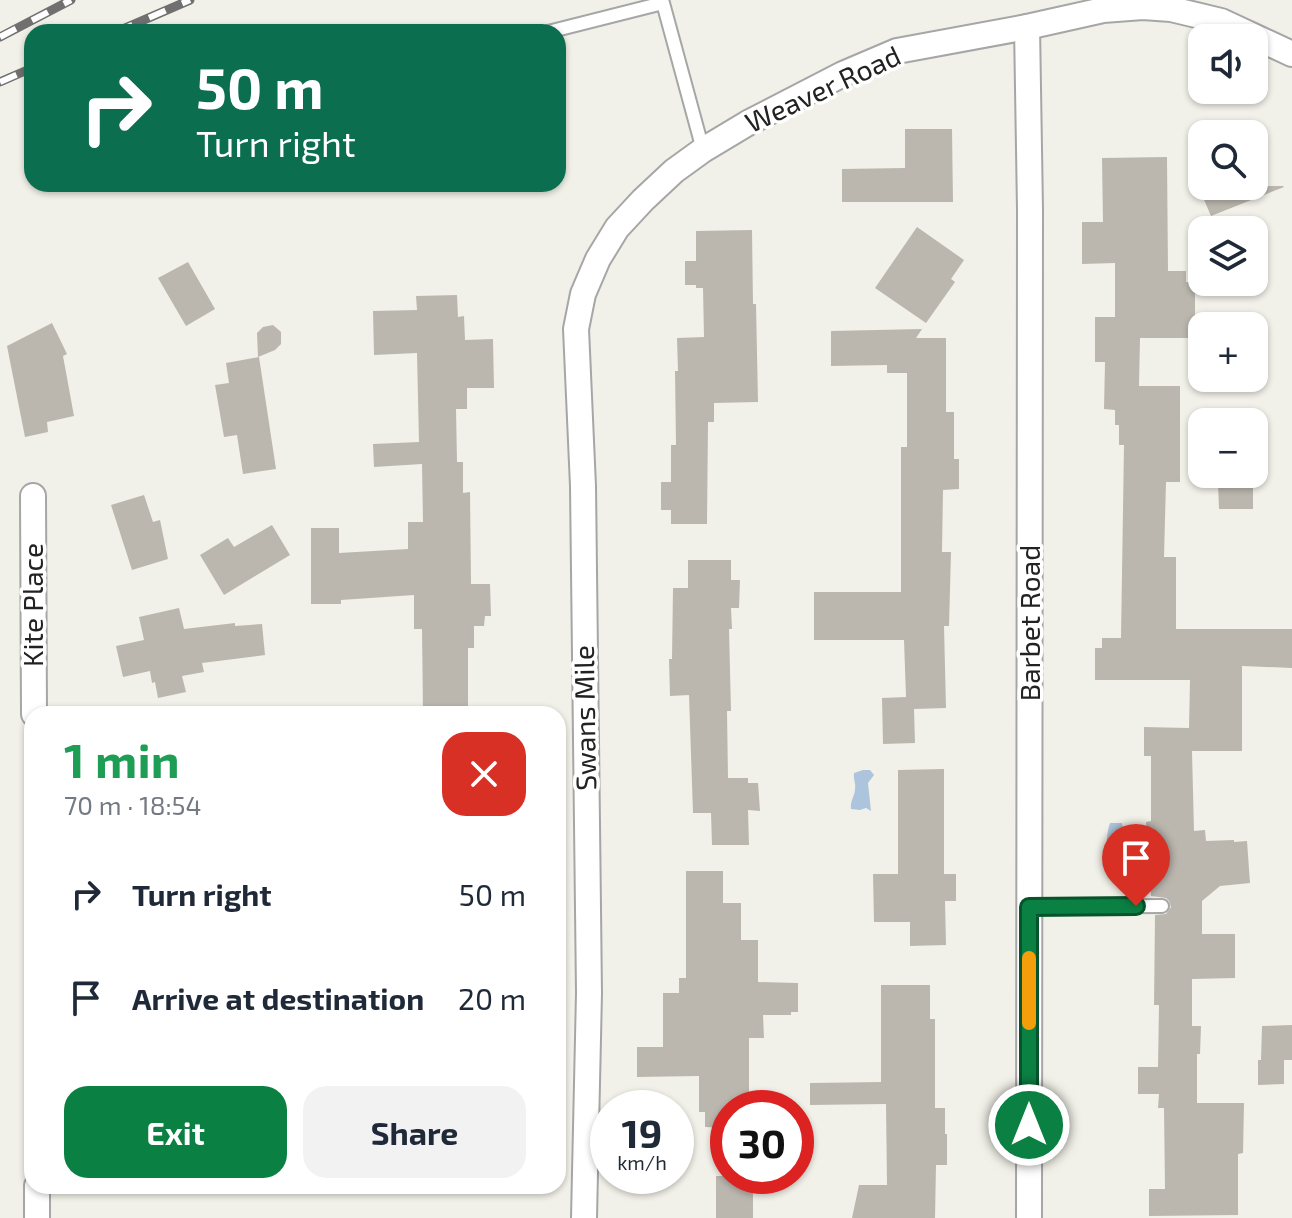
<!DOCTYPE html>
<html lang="en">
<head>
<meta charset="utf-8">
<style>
	body { margin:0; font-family:"Exo 2",sans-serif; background:#f2f2f3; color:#1f2937; height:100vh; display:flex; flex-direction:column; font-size:30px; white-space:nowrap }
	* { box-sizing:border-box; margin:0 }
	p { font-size:26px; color:#747a83 }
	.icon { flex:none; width:44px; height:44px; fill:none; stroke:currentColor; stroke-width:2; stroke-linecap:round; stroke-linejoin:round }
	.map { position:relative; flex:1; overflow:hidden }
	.drawer { position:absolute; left:24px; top:706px; width:542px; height:488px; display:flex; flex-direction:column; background:#fff; border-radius:24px; box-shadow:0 2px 6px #0004 }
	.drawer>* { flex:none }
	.guide { position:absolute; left:24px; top:24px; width:542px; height:168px; border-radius:24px; box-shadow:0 2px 6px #0004; background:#0b6e4f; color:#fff; overflow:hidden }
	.tools { position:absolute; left:1188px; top:24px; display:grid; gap:16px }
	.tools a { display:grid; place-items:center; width:80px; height:80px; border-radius:16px; background:#fff; box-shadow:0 2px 6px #0004; font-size:40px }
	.speed { position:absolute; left:590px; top:1090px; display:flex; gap:16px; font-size:40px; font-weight:700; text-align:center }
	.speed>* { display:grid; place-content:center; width:104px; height:104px; border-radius:50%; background:#fff; box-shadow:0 2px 6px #0004; line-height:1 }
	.speed small { font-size:20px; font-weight:400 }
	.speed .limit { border:12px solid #d22; background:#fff; color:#111 }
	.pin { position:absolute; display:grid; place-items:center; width:68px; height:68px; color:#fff; margin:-82px -34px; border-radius:50% 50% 50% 0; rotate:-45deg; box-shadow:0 0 8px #0007 }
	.pin .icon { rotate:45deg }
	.me { position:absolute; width:88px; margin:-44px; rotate:0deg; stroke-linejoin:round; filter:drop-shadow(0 0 6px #0008) }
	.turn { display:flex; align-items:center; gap:28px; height:168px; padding:0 40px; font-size:36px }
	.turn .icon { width:104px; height:104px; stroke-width:2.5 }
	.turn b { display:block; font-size:56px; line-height:68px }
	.round { display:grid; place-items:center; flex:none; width:84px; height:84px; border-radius:24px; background:#f2f2f3 }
	.summary { display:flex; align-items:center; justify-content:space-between; height:136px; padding:0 40px }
	h1 { font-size:48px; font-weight:700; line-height:60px; color:#1e9e55 }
	.primary-button { display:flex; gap:16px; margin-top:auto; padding:16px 40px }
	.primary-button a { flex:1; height:92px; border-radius:24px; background:#0b8043; color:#fff; font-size:32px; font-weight:700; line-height:92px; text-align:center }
	.primary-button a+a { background:#f2f2f3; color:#1f2937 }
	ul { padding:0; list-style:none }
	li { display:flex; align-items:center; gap:24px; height:104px; padding:0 40px }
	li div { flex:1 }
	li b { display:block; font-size:30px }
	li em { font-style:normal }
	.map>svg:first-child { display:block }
</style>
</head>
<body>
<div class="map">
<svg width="1292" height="1218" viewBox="0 0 1292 1218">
	<rect width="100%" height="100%" fill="#f1f1e9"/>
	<g fill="#adc5dc">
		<path d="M 863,770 L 870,770 L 874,775 L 868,783 L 871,811 L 866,808 L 860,810 L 851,809 C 850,800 855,796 855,789 C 856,783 853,779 854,773 Z"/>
		<path d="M 1110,823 L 1122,823 C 1123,829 1123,836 1125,842 C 1128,853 1132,855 1126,866 L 1111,869 C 1108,850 1104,842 1110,823 Z"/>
	</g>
	<g fill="#bbb7af">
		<path d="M 905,129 L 952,129 L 953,202 L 842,202 L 842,169 L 905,168 Z"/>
		<path d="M 1167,157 L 1168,271 L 1186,271 L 1186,282 L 1195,282 L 1195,338 L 1140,338 L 1139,386 L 1180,386 L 1180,482 L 1166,482 L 1164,557 L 1176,557 L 1176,629 L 1292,629 L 1292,668 L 1242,666 L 1242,751 L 1192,751 L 1194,831 L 1205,830 L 1206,841 L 1234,840 L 1234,842 L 1247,841 L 1250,883 L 1220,886 L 1202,901 L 1202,934 L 1235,934 L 1235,978 L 1192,979 L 1192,1026 L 1201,1026 L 1200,1054 L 1197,1054 L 1197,1103 L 1244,1103 L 1243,1153 L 1238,1154 L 1238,1215 L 1149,1216 L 1149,1189 L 1165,1189 L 1164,1108 L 1158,1108 L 1159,1094 L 1138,1094 L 1138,1067 L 1158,1067 L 1159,1005 L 1154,1005 L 1155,915 L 1166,914 L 1171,907 L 1169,901 L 1166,898 L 1151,896 L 1146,822 L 1151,821 L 1151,756 L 1144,756 L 1144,727 L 1189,728 L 1190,680 L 1095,680 L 1095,648 L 1102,648 L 1102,638 L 1121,638 L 1124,445 L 1119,445 L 1119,425 L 1115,425 L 1115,410 L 1104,409 L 1105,362 L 1095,362 L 1095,317 L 1115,317 L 1115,263 L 1082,264 L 1082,222 L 1103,222 L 1102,158 Z"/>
		<path d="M 1198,186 L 1283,186 L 1284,187 L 1211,216 Z"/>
		<path d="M 917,227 L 964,260 L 951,279 L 955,282 L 926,323 L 875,288 Z"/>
		<path d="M 752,230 L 753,304 L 756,304 L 758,402 L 714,403 L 714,422 L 708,422 L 707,524 L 671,524 L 671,510 L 661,510 L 661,482 L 671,482 L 671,445 L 676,445 L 675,371 L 678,371 L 677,338 L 704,337 L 703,288 L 696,288 L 696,285 L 685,285 L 685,261 L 696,261 L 696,231 Z"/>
		<path d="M 188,262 L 215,309 L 186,326 L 158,278 Z"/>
		<path d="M 457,295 L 458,317 L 464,316 L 465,340 L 493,339 L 494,388 L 467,388 L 467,409 L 456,409 L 457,462 L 463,462 L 463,493 L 470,492 L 471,584 L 490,584 L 491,616 L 485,616 L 484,626 L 474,626 L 474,648 L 468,648 L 468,714 L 423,714 L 422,629 L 414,629 L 414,595 L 341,600 L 341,604 L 311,604 L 311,528 L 339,528 L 339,553 L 408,549 L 408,522 L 423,522 L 422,464 L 374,467 L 373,444 L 419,442 L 417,353 L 374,355 L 373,311 L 417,310 L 416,296 Z"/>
		<path d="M 52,323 L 67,354 L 63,356 L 74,416 L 47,422 L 48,432 L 25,437 L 7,346 Z"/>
		<path d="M 273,325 L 281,332 L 281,344 L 275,350 L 258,357 L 257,333 L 263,327 Z"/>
		<path d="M 922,329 L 916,338 L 946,338 L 946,412 L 954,412 L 954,459 L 959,459 L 959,489 L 943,490 L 942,552 L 951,552 L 949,626 L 944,626 L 946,708 L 914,709 L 915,743 L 883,744 L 882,698 L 906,697 L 904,640 L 814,640 L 814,592 L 901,592 L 901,447 L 907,447 L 907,373 L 887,373 L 887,365 L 831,366 L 831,331 Z"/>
		<path d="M 259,357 L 276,469 L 243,474 L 237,435 L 224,437 L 215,385 L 229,383 L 226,363 Z"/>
		<path d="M 1253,481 L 1253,509 L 1219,509 L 1218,483 Z"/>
		<path d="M 144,495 L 153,522 L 160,520 L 168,559 L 132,570 L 111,505 Z"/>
		<path d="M 272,525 L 290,555 L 224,595 L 200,555 L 228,538 L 234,547 Z"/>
		<path d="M 688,560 L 731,560 L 731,580 L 740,580 L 739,608 L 731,608 L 732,629 L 729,629 L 731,711 L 727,711 L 728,778 L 748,778 L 748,783 L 758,783 L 760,811 L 748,810 L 749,845 L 712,845 L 711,813 L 693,813 L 689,695 L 670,696 L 669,659 L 672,659 L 673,588 L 688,588 Z"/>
		<path d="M 179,608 L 184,629 L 235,623 L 235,626 L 262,624 L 265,655 L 202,663 L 204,672 L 182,676 L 186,692 L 158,698 L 155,682 L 152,683 L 150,671 L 123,677 L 116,646 L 144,640 L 139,617 Z"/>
		<path d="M 944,769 L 944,874 L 956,874 L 956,901 L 945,901 L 946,945 L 910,946 L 910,922 L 874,922 L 873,874 L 898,874 L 898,770 Z"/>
		<path d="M 686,871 L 723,871 L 723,903 L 741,903 L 741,940 L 758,940 L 758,982 L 798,983 L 798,1012 L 791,1012 L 791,1015 L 763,1015 L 764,1038 L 749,1038 L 749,1108 L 728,1108 L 728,1128 L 705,1127 L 705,1112 L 699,1112 L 699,1076 L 637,1077 L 637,1047 L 663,1047 L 663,993 L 679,993 L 679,978 L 686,978 Z"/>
		<path d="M 881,985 L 930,985 L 930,1019 L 935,1019 L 935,1108 L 945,1108 L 945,1134 L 947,1134 L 947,1165 L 936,1165 L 935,1218 L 852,1218 L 859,1185 L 887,1185 L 886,1104 L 810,1105 L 810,1083 L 881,1082 Z"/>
		<path d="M 1292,1025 L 1292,1060 L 1284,1060 L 1284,1084 L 1258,1085 L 1258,1060 L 1261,1060 L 1262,1026 Z"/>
		<rect x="716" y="1176" width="37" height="42"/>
	</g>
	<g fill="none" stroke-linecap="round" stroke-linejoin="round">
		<g stroke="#a6a6a6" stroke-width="16">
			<g id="service">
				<path d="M 548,32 L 663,3 L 703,150"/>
				<path d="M 1029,907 L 1162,906"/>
			</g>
		</g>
		<g stroke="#a6a6a6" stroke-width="28">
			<g id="minor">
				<path d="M 1027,27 L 1030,210 L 1029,1218"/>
				<path d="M 33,496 L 34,714"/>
				<path d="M 37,1186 L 37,1218"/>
				<path d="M 584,1218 L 589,993 L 583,486 L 576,329 L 583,294 L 598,259 L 617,228 L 643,200 L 674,171 L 703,150 L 748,123 L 843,74 L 897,51 L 1027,27 L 1103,10 L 1143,7 L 1171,9 L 1221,21 L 1292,54"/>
			</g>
		</g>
		<use href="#service" stroke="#fff" stroke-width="12"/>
		<use href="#minor" stroke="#fff" stroke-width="24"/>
		<g stroke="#707070" stroke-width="9">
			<g id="rail">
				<path d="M 116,32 L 190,0"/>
				<path d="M 0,37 L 71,0"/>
				<path d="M 0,82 L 32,68"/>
			</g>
		</g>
		<use href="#rail" stroke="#fff" stroke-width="6" stroke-dasharray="18" stroke-linecap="butt"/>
	</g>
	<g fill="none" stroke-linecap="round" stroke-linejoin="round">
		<g stroke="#07532c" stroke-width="20">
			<path id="route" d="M 1029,1125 L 1029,907 L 1136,906"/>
		</g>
		<use href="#route" stroke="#0b8043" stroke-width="14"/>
		<path stroke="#f59e0b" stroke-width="14" d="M 1029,1023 L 1029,958"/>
	</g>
	<g text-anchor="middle" stroke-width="7" stroke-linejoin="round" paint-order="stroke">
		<g font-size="28" fill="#222" stroke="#fff">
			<text transform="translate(823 89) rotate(-25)" y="10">Weaver Road</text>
			<text transform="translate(33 605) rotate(-90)" y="10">Kite Place</text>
			<text transform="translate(1030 623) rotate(-90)" y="10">Barbet Road</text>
			<text transform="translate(585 718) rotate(-91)" y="10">Swans Mile</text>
		</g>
	</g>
</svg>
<div class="tools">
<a><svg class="icon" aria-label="sound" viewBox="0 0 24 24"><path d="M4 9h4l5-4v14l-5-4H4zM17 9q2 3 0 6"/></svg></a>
<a><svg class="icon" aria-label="search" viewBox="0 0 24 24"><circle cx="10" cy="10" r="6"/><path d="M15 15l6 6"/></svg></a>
<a><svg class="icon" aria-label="layers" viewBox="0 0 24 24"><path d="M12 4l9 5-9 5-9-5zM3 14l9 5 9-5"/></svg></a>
<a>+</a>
<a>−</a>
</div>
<div class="speed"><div>19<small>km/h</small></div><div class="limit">30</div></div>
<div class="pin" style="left:1136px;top:906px;background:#d93025"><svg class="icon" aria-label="arrive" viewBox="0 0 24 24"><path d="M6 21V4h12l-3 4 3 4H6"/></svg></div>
<svg class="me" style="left:1029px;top:1125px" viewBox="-20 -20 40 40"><circle r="17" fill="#0b8043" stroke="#fff" stroke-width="3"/><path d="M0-11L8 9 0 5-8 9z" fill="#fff"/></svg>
<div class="guide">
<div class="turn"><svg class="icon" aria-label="right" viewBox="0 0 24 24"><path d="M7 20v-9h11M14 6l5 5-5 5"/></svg><div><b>50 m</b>Turn right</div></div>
</div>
<section class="drawer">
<div class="summary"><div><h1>1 min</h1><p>70 m · 18:54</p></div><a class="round" style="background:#d93025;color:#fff"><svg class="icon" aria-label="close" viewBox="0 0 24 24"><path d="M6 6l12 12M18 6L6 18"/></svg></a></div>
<ul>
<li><svg class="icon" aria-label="right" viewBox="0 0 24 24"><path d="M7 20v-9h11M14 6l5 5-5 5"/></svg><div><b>Turn right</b></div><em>50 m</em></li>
<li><svg class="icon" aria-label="arrive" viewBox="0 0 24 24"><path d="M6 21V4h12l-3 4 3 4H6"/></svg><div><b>Arrive at destination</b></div><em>20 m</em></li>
</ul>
<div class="primary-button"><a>Exit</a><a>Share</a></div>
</section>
</div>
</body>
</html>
